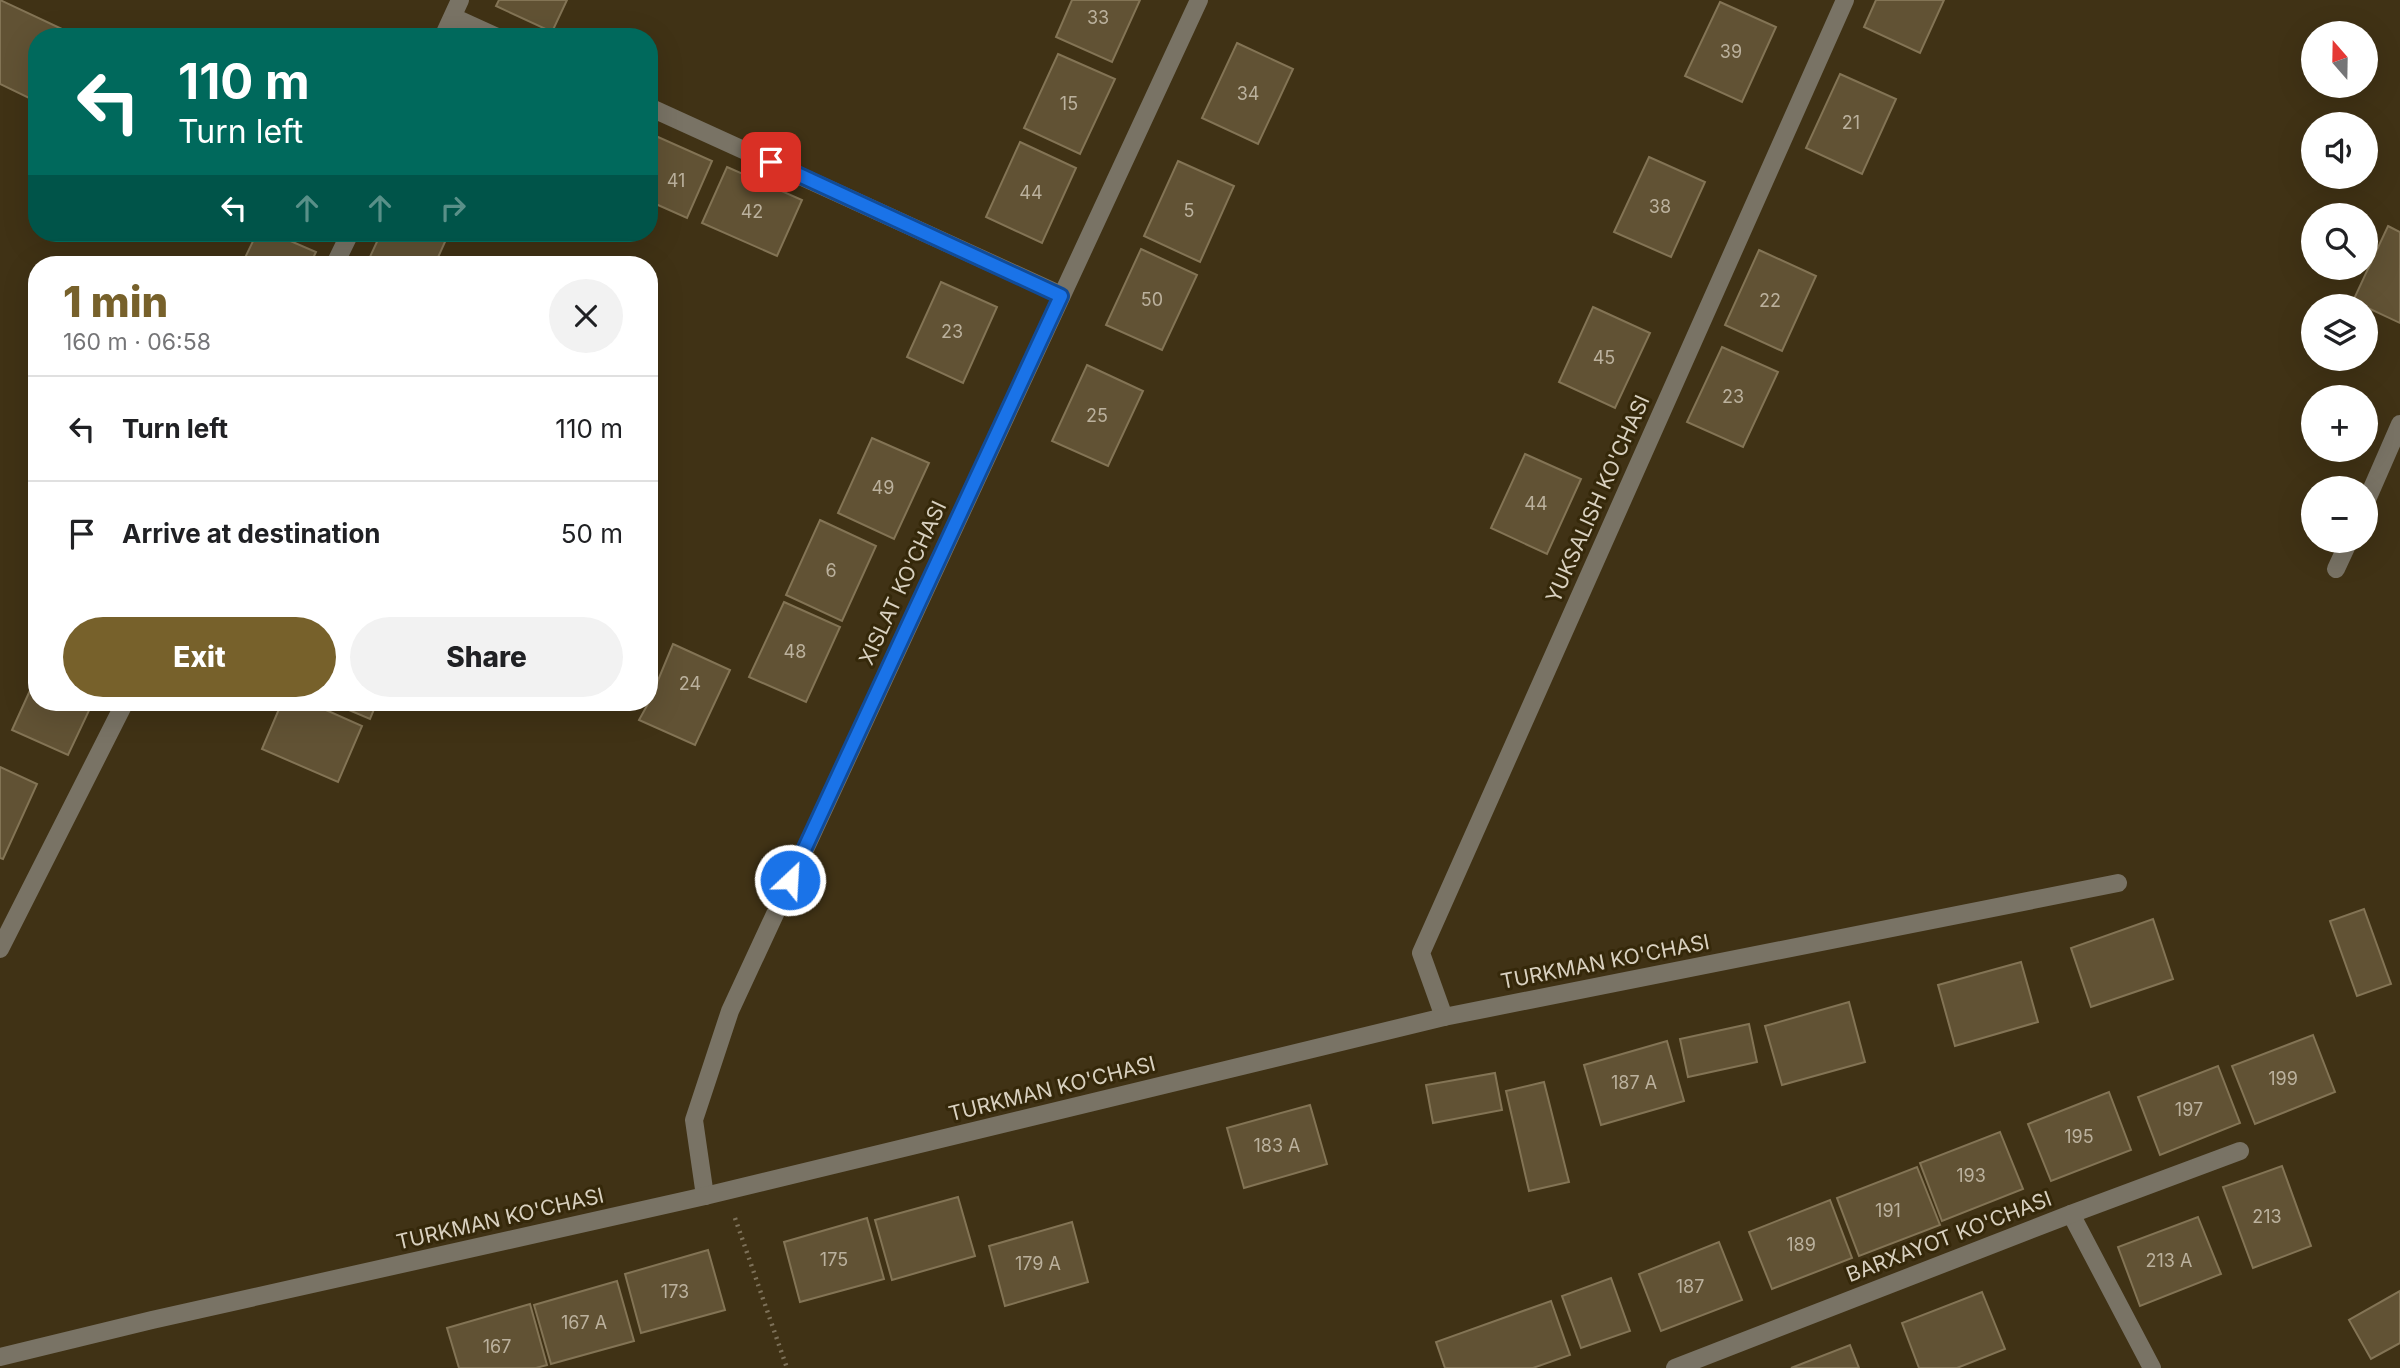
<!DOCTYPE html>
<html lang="en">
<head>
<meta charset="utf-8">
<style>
	body { margin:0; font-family:Inter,sans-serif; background:#f2f2f2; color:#202124; height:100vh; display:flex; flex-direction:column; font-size:26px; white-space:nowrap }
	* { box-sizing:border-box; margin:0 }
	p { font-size:23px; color:#757577 }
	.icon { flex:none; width:38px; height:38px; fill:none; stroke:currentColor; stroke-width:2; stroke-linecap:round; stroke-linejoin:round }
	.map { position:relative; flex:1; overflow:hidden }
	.side { position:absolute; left:28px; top:256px; width:630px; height:455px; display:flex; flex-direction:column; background:#fff; border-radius:28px; box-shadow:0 7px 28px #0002 }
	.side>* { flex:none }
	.guide { position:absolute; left:28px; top:28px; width:630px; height:214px; border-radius:28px; box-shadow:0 7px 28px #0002; background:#00695c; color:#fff; overflow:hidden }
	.needle { width:46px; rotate:340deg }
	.tools { position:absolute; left:2301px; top:21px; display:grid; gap:14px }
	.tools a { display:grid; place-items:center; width:77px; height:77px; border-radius:50%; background:#fff; box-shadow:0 7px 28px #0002; font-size:35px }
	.pin { position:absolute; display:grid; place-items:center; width:60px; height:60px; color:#fff; margin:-30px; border-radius:14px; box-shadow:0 4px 10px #0006 }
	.me { position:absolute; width:77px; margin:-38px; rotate:25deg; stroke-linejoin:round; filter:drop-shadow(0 0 5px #0008) }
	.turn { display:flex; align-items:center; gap:24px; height:147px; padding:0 35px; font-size:32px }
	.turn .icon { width:91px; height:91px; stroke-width:2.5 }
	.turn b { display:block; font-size:49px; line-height:60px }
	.lanes { display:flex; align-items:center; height:66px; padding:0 35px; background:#0003; justify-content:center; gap:35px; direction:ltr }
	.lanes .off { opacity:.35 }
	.round { display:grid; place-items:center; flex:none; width:74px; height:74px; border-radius:37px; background:#f2f2f2 }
	.head { display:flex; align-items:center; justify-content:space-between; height:119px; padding:0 35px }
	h1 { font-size:42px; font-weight:800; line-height:52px; color:#77612b }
	.cta { display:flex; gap:14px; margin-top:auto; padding:14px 35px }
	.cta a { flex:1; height:80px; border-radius:42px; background:#77612b; color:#fff; font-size:28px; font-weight:800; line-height:80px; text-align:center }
	.cta a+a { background:#f2f2f2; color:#202124 }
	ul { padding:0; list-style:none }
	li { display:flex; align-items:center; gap:21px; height:105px; padding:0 35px; border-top:2px solid #e0e0e0 }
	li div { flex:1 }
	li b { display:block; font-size:26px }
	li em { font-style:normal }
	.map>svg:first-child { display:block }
</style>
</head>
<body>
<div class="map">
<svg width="2400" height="1368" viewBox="0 0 2400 1368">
	<rect width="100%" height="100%" fill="#403215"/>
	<g fill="#615234" stroke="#837455" stroke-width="2">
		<path d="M 0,0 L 62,29 L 58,37 L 37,37 L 37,82 L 29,98 L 0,84 Z"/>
		<path d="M 499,0 L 567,0 L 552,32 L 496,6 Z"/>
		<path d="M 1072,0 L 1140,0 L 1112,62 L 1056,37 Z"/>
		<path d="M 1876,0 L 1944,0 L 1920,53 L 1864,27 Z"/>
		<path d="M 1720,2 L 1776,27 L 1742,102 L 1685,76 Z"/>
		<path d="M 1237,43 L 1293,69 L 1258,144 L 1202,118 Z"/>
		<path d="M 1058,54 L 1115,79 L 1080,154 L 1024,128 Z"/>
		<path d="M 1840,74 L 1896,99 L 1862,174 L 1806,148 Z"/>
		<path d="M 649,133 L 712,161 L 687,218 L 649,201 Z"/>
		<path d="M 1020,142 L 1076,168 L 1042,243 L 986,217 Z"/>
		<path d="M 1649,157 L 1705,182 L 1671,257 L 1614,232 Z"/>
		<path d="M 1178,161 L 1234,186 L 1200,262 L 1144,236 Z"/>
		<path d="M 727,167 L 802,200 L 777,256 L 702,223 Z"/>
		<path d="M 2388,226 L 2400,232 L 2400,323 L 2353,301 Z"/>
		<path d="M 257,233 L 272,233 L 316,252 L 310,264 L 242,264 Z"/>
		<path d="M 381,233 L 449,233 L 435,264 L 380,264 L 369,259 Z"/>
		<path d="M 1141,249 L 1197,275 L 1162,350 L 1106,325 Z"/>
		<path d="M 1759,250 L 1816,276 L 1782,351 L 1725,325 Z"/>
		<path d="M 941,282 L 997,307 L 963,383 L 907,357 Z"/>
		<path d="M 1593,307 L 1650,333 L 1615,408 L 1559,382 Z"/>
		<path d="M 1722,347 L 1778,372 L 1743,447 L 1687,422 Z"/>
		<path d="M 1087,365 L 1143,391 L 1108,466 L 1052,441 Z"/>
		<path d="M 872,438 L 929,463 L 894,539 L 838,513 Z"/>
		<path d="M 1525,454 L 1581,479 L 1547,554 L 1491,528 Z"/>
		<path d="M 820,520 L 876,546 L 842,621 L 786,595 Z"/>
		<path d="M 784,602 L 840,627 L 806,702 L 749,677 Z"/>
		<path d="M 673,644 L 730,670 L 695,745 L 639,720 L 649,702 Z"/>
		<path d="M 37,675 L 37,702 L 93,702 L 68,755 L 12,730 Z"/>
		<path d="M 282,702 L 308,702 L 362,726 L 338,782 L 262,749 Z"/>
		<path d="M 330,702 L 377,702 L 370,719 Z"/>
		<path d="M 0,767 L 37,784 L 3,859 L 0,858 Z"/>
		<path d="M 2364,909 L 2391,984 L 2357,996 L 2330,921 Z"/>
		<path d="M 2153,919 L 2173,979 L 2091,1007 L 2071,948 Z"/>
		<path d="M 2021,962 L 2038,1022 L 1955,1046 L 1938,985 Z"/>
		<path d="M 1849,1002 L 1865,1062 L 1782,1085 L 1765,1026 Z"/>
		<path d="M 1749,1024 L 1757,1062 L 1688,1077 L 1680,1039 Z"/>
		<path d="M 2313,1035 L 2335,1092 L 2255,1124 L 2232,1066 Z"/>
		<path d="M 1667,1041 L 1684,1101 L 1601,1125 L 1584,1065 Z"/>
		<path d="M 2218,1066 L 2240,1123 L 2160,1155 L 2138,1097 Z"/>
		<path d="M 1495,1073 L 1502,1110 L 1433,1123 L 1426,1085 Z"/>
		<path d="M 1544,1082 L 1569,1182 L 1529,1191 L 1506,1091 Z"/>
		<path d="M 2109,1092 L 2131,1150 L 2051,1181 L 2028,1124 Z"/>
		<path d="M 1310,1105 L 1327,1164 L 1244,1188 L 1227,1128 Z"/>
		<path d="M 2000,1132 L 2023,1189 L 1942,1221 L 1920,1163 Z"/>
		<path d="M 2282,1166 L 2311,1246 L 2253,1268 L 2223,1187 Z"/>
		<path d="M 1917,1167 L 1940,1225 L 1859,1256 L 1837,1198 Z"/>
		<path d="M 958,1197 L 975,1256 L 892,1280 L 875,1220 Z"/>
		<path d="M 1830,1200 L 1852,1258 L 1772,1289 L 1749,1232 Z"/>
		<path d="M 2198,1217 L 2221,1274 L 2140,1306 L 2118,1247 Z"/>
		<path d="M 867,1218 L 884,1279 L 800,1302 L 784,1242 Z"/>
		<path d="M 1072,1222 L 1088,1282 L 1005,1306 L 989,1246 Z"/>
		<path d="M 1719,1242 L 1742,1300 L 1661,1331 L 1639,1274 Z"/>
		<path d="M 708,1250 L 725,1310 L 641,1333 L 625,1274 Z"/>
		<path d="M 1611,1278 L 1630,1331 L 1581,1348 L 1562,1296 Z"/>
		<path d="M 617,1281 L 634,1341 L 551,1364 L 534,1305 Z"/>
		<path d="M 2400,1291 L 2400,1343 L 2371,1359 L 2349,1320 Z"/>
		<path d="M 1982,1292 L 2005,1349 L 1957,1368 L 1919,1368 L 1902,1323 Z"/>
		<path d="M 1551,1301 L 1570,1355 L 1533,1368 L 1445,1368 L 1436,1342 Z"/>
		<path d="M 530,1304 L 547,1365 L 536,1368 L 459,1368 L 447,1328 Z"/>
		<path d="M 1850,1345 L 1859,1368 L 1791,1368 Z"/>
	</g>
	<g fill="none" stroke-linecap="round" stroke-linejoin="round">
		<path stroke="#7d7159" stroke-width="4.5" stroke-dasharray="2 5" stroke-linecap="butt" d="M 735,1218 L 787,1368"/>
		<g stroke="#797365" stroke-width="18">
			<path d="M 453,17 L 497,37"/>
			<path d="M 443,37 L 460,0"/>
			<path d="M 649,107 L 1061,295"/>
			<path d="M 335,264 L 350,233"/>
			<path d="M 2366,502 L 2400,424"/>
			<path d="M 2336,569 L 2349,541"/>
			<path d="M 0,949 L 125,702"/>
			<path d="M 1444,1017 L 1421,953 L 1845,0"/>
			<path d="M 705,1196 L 694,1120 L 730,1011 L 1199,0"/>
			<path d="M 2071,1214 L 2152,1368"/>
			<path d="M 0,1357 L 152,1320 L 705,1196 L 1444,1017 L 2118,883"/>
			<path d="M 1675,1368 L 2071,1214 L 2240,1151"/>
		</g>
	</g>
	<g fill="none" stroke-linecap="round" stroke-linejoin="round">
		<g stroke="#114b97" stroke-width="18">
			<path id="route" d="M 771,162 L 1061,296 L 790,880"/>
		</g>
		<use href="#route" stroke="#1a73e8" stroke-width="12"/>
	</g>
	<g text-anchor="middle" stroke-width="6" stroke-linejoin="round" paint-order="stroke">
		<g font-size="18" fill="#bbb19d">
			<text x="1098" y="24">33</text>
			<text x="1731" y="58">39</text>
			<text x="1248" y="100">34</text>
			<text x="1069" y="110">15</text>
			<text x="1851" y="129">21</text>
			<text x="676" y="187">41</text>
			<text x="1031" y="199">44</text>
			<text x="1660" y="213">38</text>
			<text x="1189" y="217">5</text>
			<text x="752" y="218">42</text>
			<text x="1152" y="306">50</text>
			<text x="1770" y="307">22</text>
			<text x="952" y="338">23</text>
			<text x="1604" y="364">45</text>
			<text x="1733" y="403">23</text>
			<text x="1097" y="422">25</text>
			<text x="883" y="494">49</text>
			<text x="1536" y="510">44</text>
			<text x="831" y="577">6</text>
			<text x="795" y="658">48</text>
			<text x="690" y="690">24</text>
			<text x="2283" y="1085">199</text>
			<text x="1634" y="1089">187 А</text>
			<text x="2189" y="1116">197</text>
			<text x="2079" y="1143">195</text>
			<text x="1277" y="1152">183 А</text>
			<text x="1971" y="1182">193</text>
			<text x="1888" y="1217">191</text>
			<text x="2267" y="1223">213</text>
			<text x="1801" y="1251">189</text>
			<text x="834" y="1266">175</text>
			<text x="2169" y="1267">213 А</text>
			<text x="1038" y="1270">179 А</text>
			<text x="1690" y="1293">187</text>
			<text x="675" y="1298">173</text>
			<text x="584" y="1329">167 А</text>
			<text x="497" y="1353">167</text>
		</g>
		<g font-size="21" fill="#d9d1c0" stroke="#35280a">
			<text transform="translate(1598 499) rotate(-66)" y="7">YUKSALISH KO'CHASI</text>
			<text transform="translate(903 583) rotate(-65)" y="7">XISLAT KO'CHASI</text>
			<text transform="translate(1605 962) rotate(-11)" y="7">TURKMAN KO'CHASI</text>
			<text transform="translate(1052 1089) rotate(-14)" y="7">TURKMAN KO'CHASI</text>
			<text transform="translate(500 1219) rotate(-13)" y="7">TURKMAN KO'CHASI</text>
			<text transform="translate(1949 1237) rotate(-21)" y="7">BARXAYOT KO'CHASI</text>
		</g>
	</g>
</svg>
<div class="tools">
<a><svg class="needle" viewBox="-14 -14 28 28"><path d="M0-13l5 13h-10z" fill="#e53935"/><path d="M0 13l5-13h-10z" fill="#757577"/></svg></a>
<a><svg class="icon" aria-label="sound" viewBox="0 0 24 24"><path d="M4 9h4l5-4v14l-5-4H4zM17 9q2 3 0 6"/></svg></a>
<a><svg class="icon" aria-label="search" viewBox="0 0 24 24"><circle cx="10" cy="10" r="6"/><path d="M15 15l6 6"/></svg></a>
<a><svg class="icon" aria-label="layers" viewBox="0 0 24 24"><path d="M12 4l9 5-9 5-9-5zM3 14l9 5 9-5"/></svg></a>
<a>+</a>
<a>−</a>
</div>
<div class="pin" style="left:771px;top:162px;background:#d93025"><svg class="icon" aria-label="arrive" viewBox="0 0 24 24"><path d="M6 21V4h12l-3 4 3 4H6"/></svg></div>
<svg class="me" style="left:790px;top:880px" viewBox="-20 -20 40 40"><circle r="17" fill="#1a73e8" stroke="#fff" stroke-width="3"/><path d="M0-11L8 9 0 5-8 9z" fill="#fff"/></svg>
<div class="guide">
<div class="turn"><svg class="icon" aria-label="left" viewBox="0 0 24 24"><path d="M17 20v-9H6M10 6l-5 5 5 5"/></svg><div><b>110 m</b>Turn left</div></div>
<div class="lanes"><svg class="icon" aria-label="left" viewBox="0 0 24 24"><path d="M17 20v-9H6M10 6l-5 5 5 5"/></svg><svg class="icon off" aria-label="ahead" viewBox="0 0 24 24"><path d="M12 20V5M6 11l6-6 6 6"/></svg><svg class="icon off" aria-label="ahead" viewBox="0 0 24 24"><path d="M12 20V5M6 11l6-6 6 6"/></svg><svg class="icon off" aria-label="right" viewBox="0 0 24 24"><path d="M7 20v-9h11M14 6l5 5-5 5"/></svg></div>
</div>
<section class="side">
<div class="head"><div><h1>1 min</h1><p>160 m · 06:58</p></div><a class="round"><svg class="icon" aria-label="close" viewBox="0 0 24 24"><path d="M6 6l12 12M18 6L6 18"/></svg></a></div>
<ul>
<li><svg class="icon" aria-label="left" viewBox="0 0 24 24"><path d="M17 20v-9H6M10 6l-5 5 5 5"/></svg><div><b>Turn left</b></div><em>110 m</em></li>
<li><svg class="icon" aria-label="arrive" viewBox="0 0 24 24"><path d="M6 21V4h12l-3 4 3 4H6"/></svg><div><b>Arrive at destination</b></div><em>50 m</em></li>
</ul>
<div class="cta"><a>Exit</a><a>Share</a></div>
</section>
</div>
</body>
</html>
